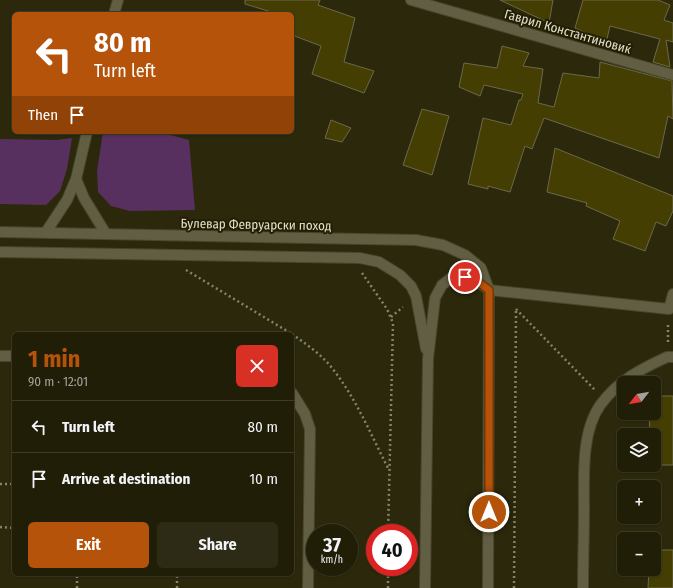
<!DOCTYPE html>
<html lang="en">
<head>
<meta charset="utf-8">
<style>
	body { margin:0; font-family:"Fira Sans Condensed",sans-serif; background:#2d2b16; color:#f1f3f6; height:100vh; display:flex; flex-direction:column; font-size:15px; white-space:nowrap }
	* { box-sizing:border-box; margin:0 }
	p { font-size:13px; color:#a2a29c }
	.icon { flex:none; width:22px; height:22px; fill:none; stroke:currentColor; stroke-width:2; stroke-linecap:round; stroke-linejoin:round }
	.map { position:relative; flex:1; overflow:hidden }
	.sheet { position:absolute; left:12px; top:332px; width:282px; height:244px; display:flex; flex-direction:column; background:#211e08; border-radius:6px; box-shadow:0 1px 3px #0004,0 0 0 1px #3e3c29 }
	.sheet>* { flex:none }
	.hud { position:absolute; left:12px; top:12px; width:282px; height:122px; border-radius:6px; box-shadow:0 1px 3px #0004,0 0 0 1px #3e3c29; background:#b45309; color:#fff; overflow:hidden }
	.needle { width:26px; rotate:239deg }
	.buttons { position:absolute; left:617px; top:376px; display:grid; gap:8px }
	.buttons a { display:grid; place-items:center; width:44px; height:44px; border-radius:6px; background:#211e08; box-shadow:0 1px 3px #0004,0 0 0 1px #3e3c29; font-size:20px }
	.speed { position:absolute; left:306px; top:524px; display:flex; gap:8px; font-size:20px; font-weight:700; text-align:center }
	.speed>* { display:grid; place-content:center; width:52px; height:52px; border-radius:50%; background:#211e08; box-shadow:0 1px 3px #0004,0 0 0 1px #3e3c29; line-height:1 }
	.speed small { font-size:10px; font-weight:400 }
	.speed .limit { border:6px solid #d22; background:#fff; color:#111 }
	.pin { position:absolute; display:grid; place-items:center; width:34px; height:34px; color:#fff; margin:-17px; border:2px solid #fff; border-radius:50%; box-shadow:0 1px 4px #0007 }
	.me { position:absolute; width:44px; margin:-22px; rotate:0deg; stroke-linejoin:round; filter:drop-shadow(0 0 3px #0008) }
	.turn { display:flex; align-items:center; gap:14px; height:84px; padding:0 16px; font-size:18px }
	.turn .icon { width:52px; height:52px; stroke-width:2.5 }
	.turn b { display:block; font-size:28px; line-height:34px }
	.then { display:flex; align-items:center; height:38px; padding:0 16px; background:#0003; gap:8px; font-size:15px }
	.round { display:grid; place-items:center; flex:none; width:42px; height:42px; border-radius:6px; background:#2d2b16 }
	.head { display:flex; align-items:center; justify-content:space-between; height:68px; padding:0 16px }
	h1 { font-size:24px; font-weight:700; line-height:30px; color:#b45309 }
	.primary-button { display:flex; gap:8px; margin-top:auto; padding:8px 16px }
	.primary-button a { flex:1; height:46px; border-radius:6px; background:#b45309; color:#fff; font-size:16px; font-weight:700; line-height:46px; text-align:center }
	.primary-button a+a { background:#2d2b16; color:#f1f3f6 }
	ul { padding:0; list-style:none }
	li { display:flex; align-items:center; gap:12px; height:52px; padding:0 16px; border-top:1px solid #3e3c29 }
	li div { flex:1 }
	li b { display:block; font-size:15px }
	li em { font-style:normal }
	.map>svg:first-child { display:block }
</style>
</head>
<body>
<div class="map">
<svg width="673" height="588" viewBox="0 0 673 588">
	<rect width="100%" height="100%" fill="#2c280b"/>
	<g fill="#58305f">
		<path d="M 103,132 L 159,132 L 189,140 L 195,210 L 130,211 L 111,206 L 98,192 L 97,171 Z"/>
		<path d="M 72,138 L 67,169 L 60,191 L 46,205 L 0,204 L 0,139 L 56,140 Z"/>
	</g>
	<g fill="#453e02" stroke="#6c684a">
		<path d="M 245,0 L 320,0 L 318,5 L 355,18 L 344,62 L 374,71 L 364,93 L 312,74 L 321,46 L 292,35 L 292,14 L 278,14 L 245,4 Z"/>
		<path d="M 500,0 L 553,0 L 549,23 Z"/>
		<path d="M 583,0 L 658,0 L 670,5 L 664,20 L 673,23 L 673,42 L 666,40 L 670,67 L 653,62 L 660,39 L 610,26 L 606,43 L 575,28 Z"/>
		<path d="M 502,46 L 529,53 L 523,66 L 543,69 L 538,103 L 554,107 L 563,73 L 599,78 L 600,62 L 672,81 L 673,119 L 668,116 L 659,158 L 544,118 L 532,149 L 525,146 L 510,192 L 488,186 L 488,189 L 468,184 L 483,118 L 511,125 L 519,100 L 521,100 L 523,94 L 484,85 L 480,96 L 459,87 L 464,63 L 497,68 Z"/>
		<path d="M 422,109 L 449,116 L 432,175 L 403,165 Z"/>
		<path d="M 331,120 L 351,128 L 342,142 L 325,138 Z"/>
		<path d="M 555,148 L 673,196 L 673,211 L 666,226 L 656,222 L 645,251 L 613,239 L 620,221 L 586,206 L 587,203 L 547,192 Z"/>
		<path d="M 654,396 L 673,396 L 673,465 L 654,465 L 654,435 L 650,435 L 649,413 L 654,413 Z"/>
		<path d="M 654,550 L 673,550 L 673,588 L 648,588 L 649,569 L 654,569 Z"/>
	</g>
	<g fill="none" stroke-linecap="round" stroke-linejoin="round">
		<g stroke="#49452a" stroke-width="12">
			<g id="minor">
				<path d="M 411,0 L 673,75"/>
				<path d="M 114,14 L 118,0"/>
				<path d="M 76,179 L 84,198 L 106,234"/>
				<path d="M 0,232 L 416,240 L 443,245 L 465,255 L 481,268 L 489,290 L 488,588"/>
				<path d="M 46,232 L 67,200 L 76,179 L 87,132"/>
				<path d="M 0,252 L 360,258 L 379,262 L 400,275 L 411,286 L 416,296 L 426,349"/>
				<path d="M 0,356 L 14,356"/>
				<path d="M 292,393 L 305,414 L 310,429 L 308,588"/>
				<path d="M 425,588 L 428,359 L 435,298 L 442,285 L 455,275 L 474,279 L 489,290 L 669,309 L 673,294"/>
				<path d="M 583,588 C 583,561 584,535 584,508 C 584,476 581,431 601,404 C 619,380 641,369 667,357 L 673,357"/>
			</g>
		</g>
		<g stroke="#86836c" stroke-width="2.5" stroke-dasharray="2 3" stroke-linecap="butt">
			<path d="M 186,270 L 292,334"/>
			<path d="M 362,273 L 387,309 L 393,323 L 388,533"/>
			<path d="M 516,309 L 595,390"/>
			<path d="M 391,317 L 403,307"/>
			<path d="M 292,334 C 306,344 321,354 332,368 C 356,398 371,435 389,470"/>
			<path d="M 668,342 L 668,323"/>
			<path d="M 0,484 L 14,484"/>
			<path d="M 0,527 L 14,528"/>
			<path d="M 77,588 L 77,574"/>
			<path d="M 177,588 L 177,574"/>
			<path d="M 388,588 L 388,567"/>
			<path d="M 514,588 L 516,308"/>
		</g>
		<use href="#minor" stroke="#625e43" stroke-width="10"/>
	</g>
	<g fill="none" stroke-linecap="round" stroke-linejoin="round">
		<g stroke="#753606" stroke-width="10">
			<path id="route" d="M 465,277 L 474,279 L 489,290 L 489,512"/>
		</g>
		<use href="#route" stroke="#b45309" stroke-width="7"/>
	</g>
	<g text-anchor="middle" stroke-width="4" stroke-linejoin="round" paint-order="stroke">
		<g font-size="13" fill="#e0decd" stroke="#221e02">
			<text transform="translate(568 31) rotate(16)" y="5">Гаврил Константиновиќ</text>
			<text transform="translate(256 224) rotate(1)" y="5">Булевар Февруарски поход</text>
		</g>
	</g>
</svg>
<div class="buttons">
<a><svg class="needle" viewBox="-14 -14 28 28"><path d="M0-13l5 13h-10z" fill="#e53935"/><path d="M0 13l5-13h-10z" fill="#a2a29c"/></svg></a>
<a><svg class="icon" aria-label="layers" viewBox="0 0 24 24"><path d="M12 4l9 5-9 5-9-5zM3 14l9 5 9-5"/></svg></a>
<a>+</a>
<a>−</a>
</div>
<div class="speed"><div>37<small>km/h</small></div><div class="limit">40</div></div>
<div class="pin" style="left:465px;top:277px;background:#d93025"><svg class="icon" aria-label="arrive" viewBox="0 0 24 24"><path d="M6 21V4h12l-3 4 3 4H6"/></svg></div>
<svg class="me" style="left:489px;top:512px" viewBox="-20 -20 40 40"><circle r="17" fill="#b45309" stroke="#fff" stroke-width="3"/><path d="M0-11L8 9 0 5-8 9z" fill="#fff"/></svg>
<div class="hud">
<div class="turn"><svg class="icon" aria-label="left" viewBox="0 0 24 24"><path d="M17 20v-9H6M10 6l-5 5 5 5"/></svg><div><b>80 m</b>Turn left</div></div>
<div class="then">Then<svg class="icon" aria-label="arrive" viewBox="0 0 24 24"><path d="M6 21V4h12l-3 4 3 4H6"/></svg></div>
</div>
<section class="sheet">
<div class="head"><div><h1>1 min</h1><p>90 m · 12:01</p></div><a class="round" style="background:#d93025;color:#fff"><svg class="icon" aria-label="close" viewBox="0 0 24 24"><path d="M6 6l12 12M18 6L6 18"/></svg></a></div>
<ul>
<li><svg class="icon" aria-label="left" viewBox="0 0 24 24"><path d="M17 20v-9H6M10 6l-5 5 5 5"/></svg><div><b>Turn left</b></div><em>80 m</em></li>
<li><svg class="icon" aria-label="arrive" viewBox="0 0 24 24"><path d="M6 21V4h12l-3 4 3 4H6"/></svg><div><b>Arrive at destination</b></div><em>10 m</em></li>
</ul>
<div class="primary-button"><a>Exit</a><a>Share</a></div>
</section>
</div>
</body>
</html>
